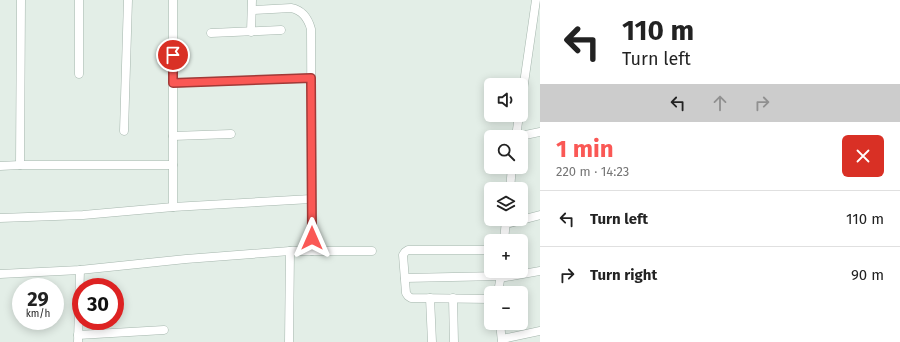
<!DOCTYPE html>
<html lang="en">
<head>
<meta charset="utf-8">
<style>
	body { margin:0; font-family:"Fira Sans",sans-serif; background:#f6f6f6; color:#222; height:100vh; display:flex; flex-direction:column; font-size:15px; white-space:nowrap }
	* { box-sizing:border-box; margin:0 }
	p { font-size:13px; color:#767676 }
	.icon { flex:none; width:22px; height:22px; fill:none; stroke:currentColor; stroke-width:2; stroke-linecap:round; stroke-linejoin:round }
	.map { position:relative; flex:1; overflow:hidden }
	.sheet { display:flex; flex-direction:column; background:#fff; width:360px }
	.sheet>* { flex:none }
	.guide { background:#fff; color:#222; overflow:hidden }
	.controls { position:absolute; left:484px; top:78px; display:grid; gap:8px }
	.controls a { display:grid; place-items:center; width:44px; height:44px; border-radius:6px; background:#fff; box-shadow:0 2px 10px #0003; font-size:20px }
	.speed { position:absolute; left:12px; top:278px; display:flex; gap:8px; font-size:20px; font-weight:700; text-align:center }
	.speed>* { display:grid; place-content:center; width:52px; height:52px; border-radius:50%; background:#fff; box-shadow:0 2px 10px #0003; line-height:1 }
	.speed small { font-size:10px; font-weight:400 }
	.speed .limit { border:6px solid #d22; background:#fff; color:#111 }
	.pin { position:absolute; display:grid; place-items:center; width:34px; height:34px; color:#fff; margin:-17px; border:2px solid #fff; border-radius:50%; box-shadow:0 1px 4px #0007 }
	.me { position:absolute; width:44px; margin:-22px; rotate:0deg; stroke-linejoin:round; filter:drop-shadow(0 0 3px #0008) }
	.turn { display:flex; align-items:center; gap:14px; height:84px; padding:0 16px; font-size:18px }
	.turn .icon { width:52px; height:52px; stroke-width:2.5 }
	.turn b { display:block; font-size:28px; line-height:34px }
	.lanes { display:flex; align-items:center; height:38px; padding:0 16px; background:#0003; justify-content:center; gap:20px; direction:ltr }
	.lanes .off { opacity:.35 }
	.round { display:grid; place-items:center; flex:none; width:42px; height:42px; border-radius:6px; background:#f6f6f6 }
	.summary { display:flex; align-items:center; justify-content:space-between; height:68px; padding:0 16px }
	h1 { font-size:24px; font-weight:700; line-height:30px; color:#fa5855 }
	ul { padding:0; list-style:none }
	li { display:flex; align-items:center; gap:12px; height:56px; padding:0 16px; border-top:1px solid #e0e0e0 }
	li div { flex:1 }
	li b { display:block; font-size:15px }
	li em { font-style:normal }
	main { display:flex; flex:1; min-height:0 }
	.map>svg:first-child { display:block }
</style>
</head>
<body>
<main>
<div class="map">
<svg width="540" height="342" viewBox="0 0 540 342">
	<rect width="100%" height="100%" fill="#e3eee7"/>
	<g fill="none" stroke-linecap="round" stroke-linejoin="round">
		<g stroke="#a5b6ad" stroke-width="9">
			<g id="minor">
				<path d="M 173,0 L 173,207"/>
				<path d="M 253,10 L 291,8 C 302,10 308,18 311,29 L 312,251"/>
				<path d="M 251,32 L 252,0"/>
				<path d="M 211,33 L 281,30"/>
				<path d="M 79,74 L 79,0"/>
				<path d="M 173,83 L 311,78"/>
				<path d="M 521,104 L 536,0"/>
				<path d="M 124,131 L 128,0"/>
				<path d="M 173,136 L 231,134"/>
				<path d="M 516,137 L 540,132"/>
				<path d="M 516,137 L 519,115"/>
				<path d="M 20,165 L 21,0"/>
				<path d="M 0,166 L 20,165 L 173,165"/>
				<path d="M 510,189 L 512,167"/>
				<path d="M 0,218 L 83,215 L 173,207 L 311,199"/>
				<path d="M 506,224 L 540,215"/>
				<path d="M 504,241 L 506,220"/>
				<path d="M 491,250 L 408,250 L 405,252 L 403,255 L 406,293 L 408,296 L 411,298 L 491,299"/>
				<path d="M 0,274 L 80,270 L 186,259 L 290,251 L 372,251"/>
				<path d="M 405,278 L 500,276"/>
				<path d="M 500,278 L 540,271"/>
				<path d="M 498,293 L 501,274"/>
				<path d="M 430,298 L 432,342"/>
				<path d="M 453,298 L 454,342"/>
				<path d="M 500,323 L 502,342"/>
				<path d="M 78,335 L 164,330"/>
				<path d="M 502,339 L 540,331"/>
				<path d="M 78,342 L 80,270"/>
				<path d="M 289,342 L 290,251"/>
			</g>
		</g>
		<use href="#minor" stroke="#fff" stroke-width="8"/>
	</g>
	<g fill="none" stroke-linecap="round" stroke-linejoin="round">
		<g stroke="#a23937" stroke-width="10">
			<path id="route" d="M 173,55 L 173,83 L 311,78 L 312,238"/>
		</g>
		<use href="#route" stroke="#fa5855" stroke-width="7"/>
	</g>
</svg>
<div class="controls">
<a><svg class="icon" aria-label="sound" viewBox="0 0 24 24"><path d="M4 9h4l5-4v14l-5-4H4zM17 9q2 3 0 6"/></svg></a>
<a><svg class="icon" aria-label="search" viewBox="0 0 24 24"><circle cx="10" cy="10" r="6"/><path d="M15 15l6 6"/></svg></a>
<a><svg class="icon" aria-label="layers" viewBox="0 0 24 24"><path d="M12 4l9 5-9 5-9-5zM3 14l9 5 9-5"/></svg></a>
<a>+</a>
<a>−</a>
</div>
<div class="speed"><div>29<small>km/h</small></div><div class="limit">30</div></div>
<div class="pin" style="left:173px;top:55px;background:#d93025"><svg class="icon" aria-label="arrive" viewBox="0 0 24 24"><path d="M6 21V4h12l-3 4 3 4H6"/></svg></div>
<svg class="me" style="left:312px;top:238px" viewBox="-20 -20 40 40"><path d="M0-17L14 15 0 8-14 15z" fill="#fa5855" stroke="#fff" stroke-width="4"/></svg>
</div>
<section class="sheet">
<div class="guide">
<div class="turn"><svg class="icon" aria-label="left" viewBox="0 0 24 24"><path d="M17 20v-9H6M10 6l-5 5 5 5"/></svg><div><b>110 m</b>Turn left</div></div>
<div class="lanes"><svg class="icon" aria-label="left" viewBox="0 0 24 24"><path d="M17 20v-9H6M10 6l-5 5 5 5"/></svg><svg class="icon off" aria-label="ahead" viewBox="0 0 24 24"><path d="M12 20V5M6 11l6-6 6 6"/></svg><svg class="icon off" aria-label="right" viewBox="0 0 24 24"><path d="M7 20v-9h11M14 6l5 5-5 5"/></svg></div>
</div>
<div class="summary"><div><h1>1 min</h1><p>220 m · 14:23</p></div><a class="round" style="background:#d93025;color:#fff"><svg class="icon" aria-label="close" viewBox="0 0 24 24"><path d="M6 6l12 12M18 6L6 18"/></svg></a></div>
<ul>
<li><svg class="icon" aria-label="left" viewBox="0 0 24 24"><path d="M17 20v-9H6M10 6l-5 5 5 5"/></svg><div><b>Turn left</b></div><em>110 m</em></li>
<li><svg class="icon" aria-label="right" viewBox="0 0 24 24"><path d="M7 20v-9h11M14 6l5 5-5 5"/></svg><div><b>Turn right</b></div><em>90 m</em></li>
</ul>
</section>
</main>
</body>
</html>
